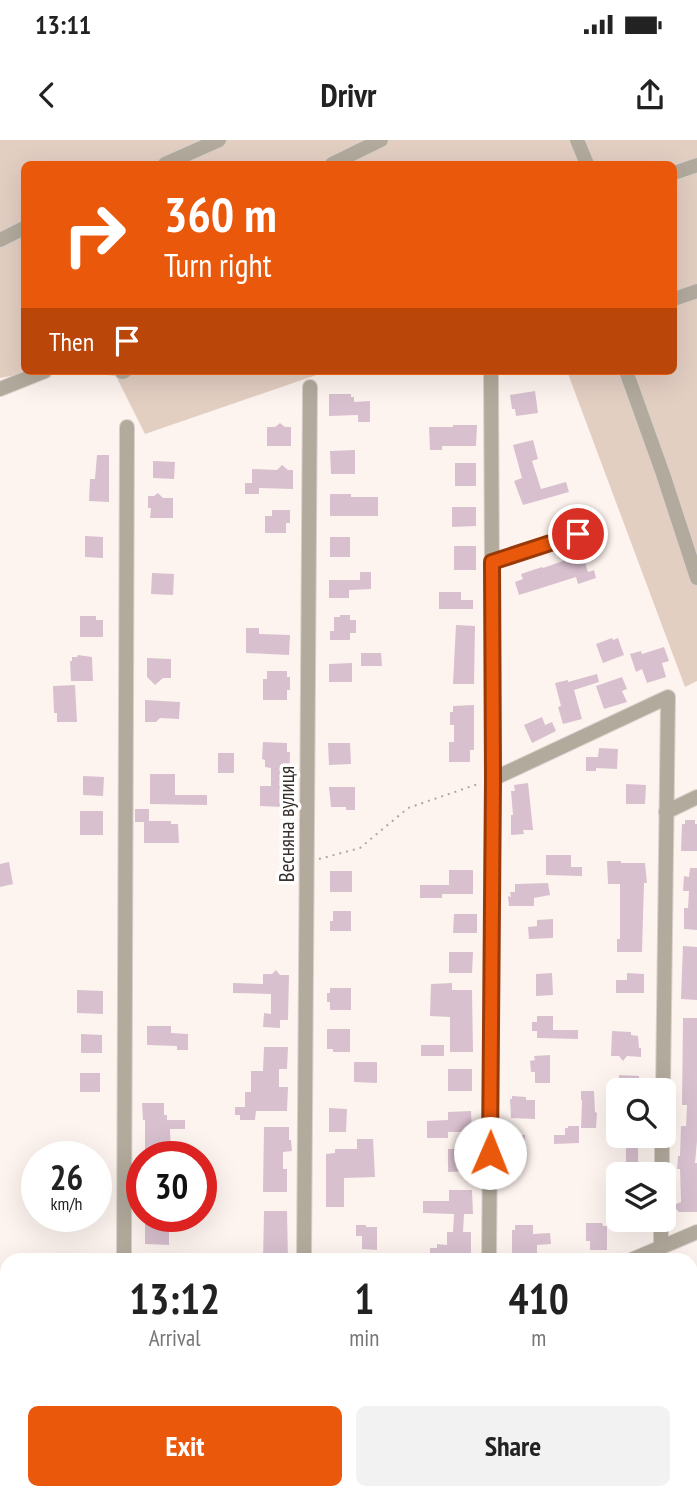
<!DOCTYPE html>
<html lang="en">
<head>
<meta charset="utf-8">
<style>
	body { margin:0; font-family:"PT Sans Narrow",sans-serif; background:#f2f2f2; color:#222; height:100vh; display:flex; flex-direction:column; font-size:26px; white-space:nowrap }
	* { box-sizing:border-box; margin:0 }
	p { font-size:23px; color:#767676 }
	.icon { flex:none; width:38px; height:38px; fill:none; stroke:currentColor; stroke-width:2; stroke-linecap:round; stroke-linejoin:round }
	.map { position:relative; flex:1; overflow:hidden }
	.side { position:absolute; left:0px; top:1113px; width:698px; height:247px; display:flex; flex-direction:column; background:#fff; border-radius:21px 21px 0 0; box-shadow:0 7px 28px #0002 }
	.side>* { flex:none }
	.banner { position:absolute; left:21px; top:21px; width:656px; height:214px; border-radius:10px; box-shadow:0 7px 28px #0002; background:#ea580c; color:#fff; overflow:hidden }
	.controls { position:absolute; left:606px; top:938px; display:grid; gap:14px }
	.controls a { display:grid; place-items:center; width:70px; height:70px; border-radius:10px; background:#fff; box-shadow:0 7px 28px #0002; font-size:35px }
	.speed { position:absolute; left:21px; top:1001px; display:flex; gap:14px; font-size:35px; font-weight:700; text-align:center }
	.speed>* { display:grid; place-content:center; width:91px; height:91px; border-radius:50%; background:#fff; box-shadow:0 7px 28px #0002; line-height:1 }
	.speed small { font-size:18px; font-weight:400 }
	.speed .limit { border:10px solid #d22; background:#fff; color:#111 }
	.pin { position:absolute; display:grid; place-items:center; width:60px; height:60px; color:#fff; margin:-30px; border:4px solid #fff; border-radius:50%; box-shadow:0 2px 7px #0007 }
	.me { position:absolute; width:77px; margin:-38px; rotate:1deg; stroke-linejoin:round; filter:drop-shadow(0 0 5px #0008) }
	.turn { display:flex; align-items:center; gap:24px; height:147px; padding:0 28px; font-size:32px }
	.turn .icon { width:91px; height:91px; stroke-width:2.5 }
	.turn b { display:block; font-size:49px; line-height:60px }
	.then { display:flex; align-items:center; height:66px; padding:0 28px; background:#0003; gap:14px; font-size:26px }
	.eta { display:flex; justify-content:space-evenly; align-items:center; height:119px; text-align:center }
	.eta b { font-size:42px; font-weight:700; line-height:49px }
	.action { display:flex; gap:14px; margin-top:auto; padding:14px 28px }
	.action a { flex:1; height:80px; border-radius:10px; background:#ea580c; color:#fff; font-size:28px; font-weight:700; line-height:80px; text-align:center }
	.action a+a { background:#f2f2f2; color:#222 }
	.status { display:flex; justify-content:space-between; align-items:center; height:49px; padding:0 35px; background:#fff; direction:ltr }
	.status svg { height:19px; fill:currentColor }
	header { display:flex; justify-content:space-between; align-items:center; height:91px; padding:0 28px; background:#fff; font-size:32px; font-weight:700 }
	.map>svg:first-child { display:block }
</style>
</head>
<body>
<div class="status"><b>13:11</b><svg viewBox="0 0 49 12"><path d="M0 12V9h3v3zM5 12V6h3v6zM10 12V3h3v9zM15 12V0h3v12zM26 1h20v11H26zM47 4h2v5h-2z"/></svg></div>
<header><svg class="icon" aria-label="back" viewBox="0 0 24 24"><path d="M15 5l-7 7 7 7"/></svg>Drivr<svg class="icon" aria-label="share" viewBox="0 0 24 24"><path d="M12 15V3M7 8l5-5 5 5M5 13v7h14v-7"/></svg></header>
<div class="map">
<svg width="697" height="1359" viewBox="0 0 697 1359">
	<rect width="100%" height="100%" fill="#fef4ef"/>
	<g fill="#e3cec2">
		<path d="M 0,0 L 697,0 L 697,541 L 685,547 L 567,231 L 674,231 L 674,24 L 24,24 L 24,231 L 37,231 L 0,238 Z"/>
		<path d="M 72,231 L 328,231 L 145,294 L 116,236 Z"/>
	</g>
	<g fill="#d8c0ce">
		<path d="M 535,251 L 538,273 L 516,276 L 515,269 L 512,269 L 510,255 Z"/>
		<path d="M 329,254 L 351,254 L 351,257 L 354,257 L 354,262 L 370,261 L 370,282 L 358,282 L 358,275 L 329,276 Z"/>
		<path d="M 280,283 L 285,287 L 291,287 L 291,306 L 267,306 L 267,287 L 275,287 Z"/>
		<path d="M 453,285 L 477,285 L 476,306 L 442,306 L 442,310 L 430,310 L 429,287 L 453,287 Z"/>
		<path d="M 533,300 L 538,319 L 532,321 L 541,349 L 566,342 L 569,352 L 523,365 L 514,341 L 522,338 L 513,305 Z"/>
		<path d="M 355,310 L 355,334 L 331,334 L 330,311 Z"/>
		<path d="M 97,315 L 109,315 L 109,362 L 89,361 L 90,339 L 95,339 Z"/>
		<path d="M 153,321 L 175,322 L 174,339 L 153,338 Z"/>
		<rect x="455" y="323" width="21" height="23"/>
		<path d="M 282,325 L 288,330 L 293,330 L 293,349 L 259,348 L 259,354 L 245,354 L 245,343 L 252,343 L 252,329 L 277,330 Z"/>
		<path d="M 158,353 L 163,358 L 173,358 L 173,378 L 150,378 L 151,368 L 148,368 L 148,356 L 154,356 Z"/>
		<path d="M 330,354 L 351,354 L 351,357 L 378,357 L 378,376 L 330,376 Z"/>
		<path d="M 452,367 L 476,367 L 476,386 L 452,387 Z"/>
		<path d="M 272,370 L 290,370 L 290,383 L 286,383 L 286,393 L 265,393 L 265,376 L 272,376 Z"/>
		<path d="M 85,396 L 103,397 L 103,418 L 85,417 Z"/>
		<rect x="330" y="397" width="20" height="20"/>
		<rect x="454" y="406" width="22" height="24"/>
		<path d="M 577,416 L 578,417 L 583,416 L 588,432 L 594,430 L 596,438 L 578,444 L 576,437 L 519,455 L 515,442 L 523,439 L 521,434 L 542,427 L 543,428 Z"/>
		<path d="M 360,432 L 371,432 L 371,449 L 349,450 L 349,458 L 329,458 L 329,440 L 360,440 Z"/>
		<path d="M 152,433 L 174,434 L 173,455 L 151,454 Z"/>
		<path d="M 439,452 L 461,452 L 461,460 L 473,460 L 473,469 L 439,469 Z"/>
		<path d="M 340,475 L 350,475 L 350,480 L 356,480 L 356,493 L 350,493 L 350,500 L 330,500 L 330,491 L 334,491 L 334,477 L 340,477 Z"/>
		<path d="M 80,476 L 96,476 L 96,480 L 103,480 L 103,497 L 80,497 Z"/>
		<path d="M 456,485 L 475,486 L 474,544 L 453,544 Z"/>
		<path d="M 246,488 L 259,488 L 259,494 L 290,495 L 289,515 L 246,513 Z"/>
		<path d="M 612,498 L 613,500 L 618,498 L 624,515 L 603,523 L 596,504 Z"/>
		<path d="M 664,507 L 669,521 L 662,523 L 666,537 L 647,543 L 642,529 L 636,532 L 630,514 L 641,511 L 642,514 Z"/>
		<path d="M 361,513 L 381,513 L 382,526 L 361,526 Z"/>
		<path d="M 78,515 L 92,517 L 93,541 L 71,541 L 70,521 L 72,521 L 72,517 L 77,517 Z"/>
		<path d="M 147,518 L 171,519 L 171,538 L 163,538 L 155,545 L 147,537 Z"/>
		<path d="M 352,523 L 352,542 L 329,542 L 329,524 Z"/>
		<path d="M 267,531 L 287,531 L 287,537 L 290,537 L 290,550 L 287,550 L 287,560 L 263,560 L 263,539 L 267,539 Z"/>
		<path d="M 597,534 L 599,542 L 574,550 L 582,579 L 563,584 L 558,567 L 561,566 L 555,543 L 568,540 L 568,542 Z"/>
		<path d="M 622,537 L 627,549 L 622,551 L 627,562 L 604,569 L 596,546 Z"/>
		<path d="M 75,545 L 77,582 L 57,582 L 57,573 L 54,573 L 53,546 Z"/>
		<path d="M 145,560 L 180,562 L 179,579 L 160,578 L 156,582 L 145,582 Z"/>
		<path d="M 474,565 L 474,610 L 470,610 L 470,622 L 449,622 L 449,602 L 454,602 L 454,585 L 450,585 L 450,572 L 453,572 L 453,566 Z"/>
		<path d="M 542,577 L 545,585 L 552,582 L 556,591 L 532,603 L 524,585 Z"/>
		<path d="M 263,602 L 287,603 L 287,612 L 290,612 L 289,655 L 282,655 L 282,667 L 260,666 L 260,646 L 271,646 L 271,628 L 265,627 L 265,620 L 262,619 Z"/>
		<path d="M 328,603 L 350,603 L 351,624 L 329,625 Z"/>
		<path d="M 599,608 L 618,609 L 617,629 L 596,628 L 596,631 L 586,631 L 586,617 L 598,617 Z"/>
		<rect x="218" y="613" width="16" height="20"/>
		<path d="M 150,634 L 175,634 L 175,655 L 207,655 L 207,665 L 150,664 Z"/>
		<path d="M 83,636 L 104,637 L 103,656 L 83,655 Z"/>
		<path d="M 528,643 L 533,690 L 523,690 L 524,694 L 511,695 L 511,675 L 513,675 L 511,651 L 515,651 L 514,645 Z"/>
		<path d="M 626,644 L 646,645 L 645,664 L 626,664 Z"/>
		<path d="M 329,647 L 355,647 L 355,670 L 346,670 L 346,667 L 331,667 Z"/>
		<path d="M 135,669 L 149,669 L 149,681 L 171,681 L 171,684 L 178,684 L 179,703 L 144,703 L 144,682 L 135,682 Z"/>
		<rect x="80" y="671" width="23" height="24"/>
		<path d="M 685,680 L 695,680 L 695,684 L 697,684 L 697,711 L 681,711 L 682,684 L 685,684 Z"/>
		<path d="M 546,715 L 571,715 L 571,727 L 582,727 L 582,736 L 546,735 Z"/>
		<path d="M 607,721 L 621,721 L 621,723 L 645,723 L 647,743 L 644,743 L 642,812 L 617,812 L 617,799 L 620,799 L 620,744 L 608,744 Z"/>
		<path d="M 9,722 L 13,744 L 0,747 L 0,724 Z"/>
		<path d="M 690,728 L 697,728 L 697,790 L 684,789 L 684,768 L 688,768 L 689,751 L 683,751 L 684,736 L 689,737 Z"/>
		<path d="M 449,730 L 473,730 L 473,754 L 442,754 L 442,758 L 420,758 L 420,745 L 449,745 Z"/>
		<rect x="330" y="731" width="22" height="21"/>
		<path d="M 548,743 L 550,755 L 534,758 L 534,766 L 509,766 L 508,756 L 511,757 L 510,752 L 515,752 L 515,744 Z"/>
		<path d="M 333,771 L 351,771 L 351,791 L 330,791 L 330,781 L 333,781 Z"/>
		<path d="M 454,774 L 477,774 L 477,793 L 453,793 Z"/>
		<path d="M 553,779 L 553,798 L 529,799 L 528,787 L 537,786 L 537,780 Z"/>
		<path d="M 683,806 L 697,807 L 697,860 L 681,859 Z"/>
		<path d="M 449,812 L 473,812 L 472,833 L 449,833 Z"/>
		<path d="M 276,830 L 280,835 L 289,835 L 288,880 L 280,880 L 280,888 L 263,887 L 264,873 L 271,874 L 271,854 L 233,853 L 233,843 L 263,844 L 263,834 L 272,834 Z"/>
		<path d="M 552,833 L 553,855 L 536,856 L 536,834 Z"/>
		<path d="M 627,833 L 644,834 L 644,853 L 616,853 L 616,840 L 627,840 Z"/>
		<path d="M 452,843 L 452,850 L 472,850 L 473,912 L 450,912 L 450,877 L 430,876 L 431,844 Z"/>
		<path d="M 330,848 L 351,848 L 351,870 L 330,870 L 330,862 L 327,862 L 327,853 L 330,853 Z"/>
		<path d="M 77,850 L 103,851 L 103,874 L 77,873 Z"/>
		<path d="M 537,876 L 553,876 L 553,890 L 578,890 L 578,899 L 537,898 L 537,891 L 532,891 L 532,882 L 537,882 Z"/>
		<path d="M 683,878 L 697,878 L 697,1001 L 695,1023 L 697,1023 L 697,1072 L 679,1072 L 676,1069 L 676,1064 L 681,1062 L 680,1029 L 677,1029 L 678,1016 L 680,1016 L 681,986 L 686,986 L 687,965 L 682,965 Z"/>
		<path d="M 147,886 L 171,886 L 171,893 L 188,894 L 188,910 L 177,910 L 177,906 L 147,905 Z"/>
		<path d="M 327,889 L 350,889 L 350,912 L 333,912 L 333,909 L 327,909 Z"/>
		<path d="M 612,891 L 631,892 L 631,895 L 638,896 L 639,908 L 641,908 L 641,917 L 627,916 L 623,921 L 619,916 L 611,916 Z"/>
		<path d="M 81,894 L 102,895 L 102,913 L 81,913 Z"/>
		<rect x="421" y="905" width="23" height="11"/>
		<path d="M 264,907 L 288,907 L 287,929 L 279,929 L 279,947 L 288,947 L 287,971 L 256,971 L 255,980 L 240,980 L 240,975 L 235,975 L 235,967 L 245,967 L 245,952 L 251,952 L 251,931 L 263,931 Z"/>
		<path d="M 550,915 L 550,943 L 535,943 L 535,932 L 531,932 L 530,921 L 535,920 L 534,916 Z"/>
		<path d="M 354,922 L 377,922 L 377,943 L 354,942 Z"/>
		<rect x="448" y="929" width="24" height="22"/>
		<rect x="80" y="933" width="20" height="19"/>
		<path d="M 619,935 L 639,936 L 639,950 L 619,950 Z"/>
		<path d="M 581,951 L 594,951 L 595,972 L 597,973 L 596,988 L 581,988 L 582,960 L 581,960 Z"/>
		<path d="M 512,956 L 526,957 L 526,960 L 535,960 L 535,979 L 511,978 L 510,959 L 512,959 Z"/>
		<path d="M 142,963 L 164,963 L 164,975 L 167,975 L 167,980 L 185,980 L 185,989 L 170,989 L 171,1017 L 148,1017 L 148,1012 L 145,1012 L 145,980 L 143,980 Z"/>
		<path d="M 329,968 L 347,969 L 346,992 L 329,992 Z"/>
		<path d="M 471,971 L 472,992 L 448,992 L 448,998 L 427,998 L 427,981 L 448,980 L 448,972 Z"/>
		<path d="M 568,986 L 579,986 L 579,1003 L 554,1004 L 554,995 L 565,995 L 565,988 L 568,988 Z"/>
		<path d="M 264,987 L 289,987 L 289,1000 L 291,1000 L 292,1011 L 283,1012 L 283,1029 L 287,1029 L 287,1052 L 263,1052 Z"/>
		<path d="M 509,995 L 525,995 L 524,1021 L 510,1021 L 509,1010 L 507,1010 L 506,1001 L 509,1001 Z"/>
		<rect x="626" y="996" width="12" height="38"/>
		<path d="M 357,999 L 373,999 L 375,1037 L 344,1038 L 344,1067 L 326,1067 L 326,1014 L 335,1013 L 335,1009 L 357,1009 Z"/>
		<path d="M 448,1009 L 469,1009 L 470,1031 L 448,1032 Z"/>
		<path d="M 449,1050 L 472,1050 L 473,1074 L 464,1074 L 463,1092 L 471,1092 L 471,1113 L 449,1113 L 448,1120 L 430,1120 L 430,1108 L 437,1108 L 437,1104 L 447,1105 L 447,1092 L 453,1092 L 454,1074 L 423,1073 L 423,1061 L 449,1061 Z"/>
		<path d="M 264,1071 L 287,1071 L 288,1120 L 263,1120 Z"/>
		<path d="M 145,1080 L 169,1080 L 169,1105 L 145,1104 Z"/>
		<path d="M 586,1083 L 602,1083 L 603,1086 L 607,1086 L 607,1110 L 590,1110 L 590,1101 L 586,1101 Z"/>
		<path d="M 356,1085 L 366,1085 L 366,1087 L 377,1087 L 377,1110 L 362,1109 L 362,1096 L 356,1096 Z"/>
		<path d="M 515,1085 L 533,1085 L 533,1094 L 550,1093 L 551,1104 L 537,1105 L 537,1120 L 512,1120 L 512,1090 L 515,1090 Z"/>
	</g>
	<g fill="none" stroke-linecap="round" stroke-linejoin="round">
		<g stroke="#dad1cc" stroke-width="16">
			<g id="minor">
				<path d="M 577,0 L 587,24"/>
				<path d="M 165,24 L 219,0"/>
				<path d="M 332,24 L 381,0"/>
				<path d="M 674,33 L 697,25"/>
				<path d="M 0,100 L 24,88"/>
				<path d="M 674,159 L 697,151"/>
				<path d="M 626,231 L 663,334 L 697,438"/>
				<path d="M 122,232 L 125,231"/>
				<path d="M 0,249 L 45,231"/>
				<path d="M 492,422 L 578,394"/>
				<path d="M 493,639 L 668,557 L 663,950"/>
				<path d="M 666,672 L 697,657"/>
				<path d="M 662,1034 L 662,996"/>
				<path d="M 661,1106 L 661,1080"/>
				<path d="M 124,1120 L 127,287"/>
				<path d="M 304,1120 L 310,247"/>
				<path d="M 489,1120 L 493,639 L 491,236"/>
				<path d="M 631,1120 L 697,1092"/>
				<path d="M 166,1353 L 168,1359"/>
			</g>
		</g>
		<g stroke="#dad1cc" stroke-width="18">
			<g id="tertiary">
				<path d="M 0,1171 L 7,1173"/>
				<path d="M 365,1353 L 368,1359"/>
			</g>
		</g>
		<path stroke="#b1a7a2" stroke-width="2" stroke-dasharray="2 5" stroke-linecap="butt" d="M 319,719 L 360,708 L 408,668 L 478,644"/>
		<use href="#minor" stroke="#b2ab9d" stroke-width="14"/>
		<use href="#tertiary" stroke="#b2ab9d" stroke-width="16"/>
	</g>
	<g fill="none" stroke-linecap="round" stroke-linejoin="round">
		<g stroke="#983908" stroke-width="18">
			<path id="route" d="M 490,1013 L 493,639 L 492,422 L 578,394"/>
		</g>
		<use href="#route" stroke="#ea580c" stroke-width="12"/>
	</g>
	<g text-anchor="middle" stroke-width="7" stroke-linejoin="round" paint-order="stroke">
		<g font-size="21" fill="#382f2a" stroke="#fff">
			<text transform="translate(287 684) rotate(-90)" y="7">Весняна вулиця</text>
		</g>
	</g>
</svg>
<div class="controls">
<a><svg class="icon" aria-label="search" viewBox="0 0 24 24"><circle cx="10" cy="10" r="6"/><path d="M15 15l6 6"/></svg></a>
<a><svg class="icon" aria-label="layers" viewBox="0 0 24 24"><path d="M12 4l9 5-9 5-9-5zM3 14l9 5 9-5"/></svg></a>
</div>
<div class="speed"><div>26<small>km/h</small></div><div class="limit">30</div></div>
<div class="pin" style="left:578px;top:394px;background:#d93025"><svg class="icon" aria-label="arrive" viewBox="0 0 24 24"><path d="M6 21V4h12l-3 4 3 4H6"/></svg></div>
<svg class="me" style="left:490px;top:1013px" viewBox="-20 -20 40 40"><circle r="19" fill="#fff"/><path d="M0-13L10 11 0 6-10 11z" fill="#ea580c"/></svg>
<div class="banner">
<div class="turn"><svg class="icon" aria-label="right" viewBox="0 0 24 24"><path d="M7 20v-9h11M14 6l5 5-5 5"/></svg><div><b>360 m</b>Turn right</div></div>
<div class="then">Then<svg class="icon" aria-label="arrive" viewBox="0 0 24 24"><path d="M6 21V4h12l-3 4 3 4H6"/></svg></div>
</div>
<section class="side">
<div class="eta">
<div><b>13:12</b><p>Arrival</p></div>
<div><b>1</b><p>min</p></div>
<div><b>410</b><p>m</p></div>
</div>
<div class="action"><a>Exit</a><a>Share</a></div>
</section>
</div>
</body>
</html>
